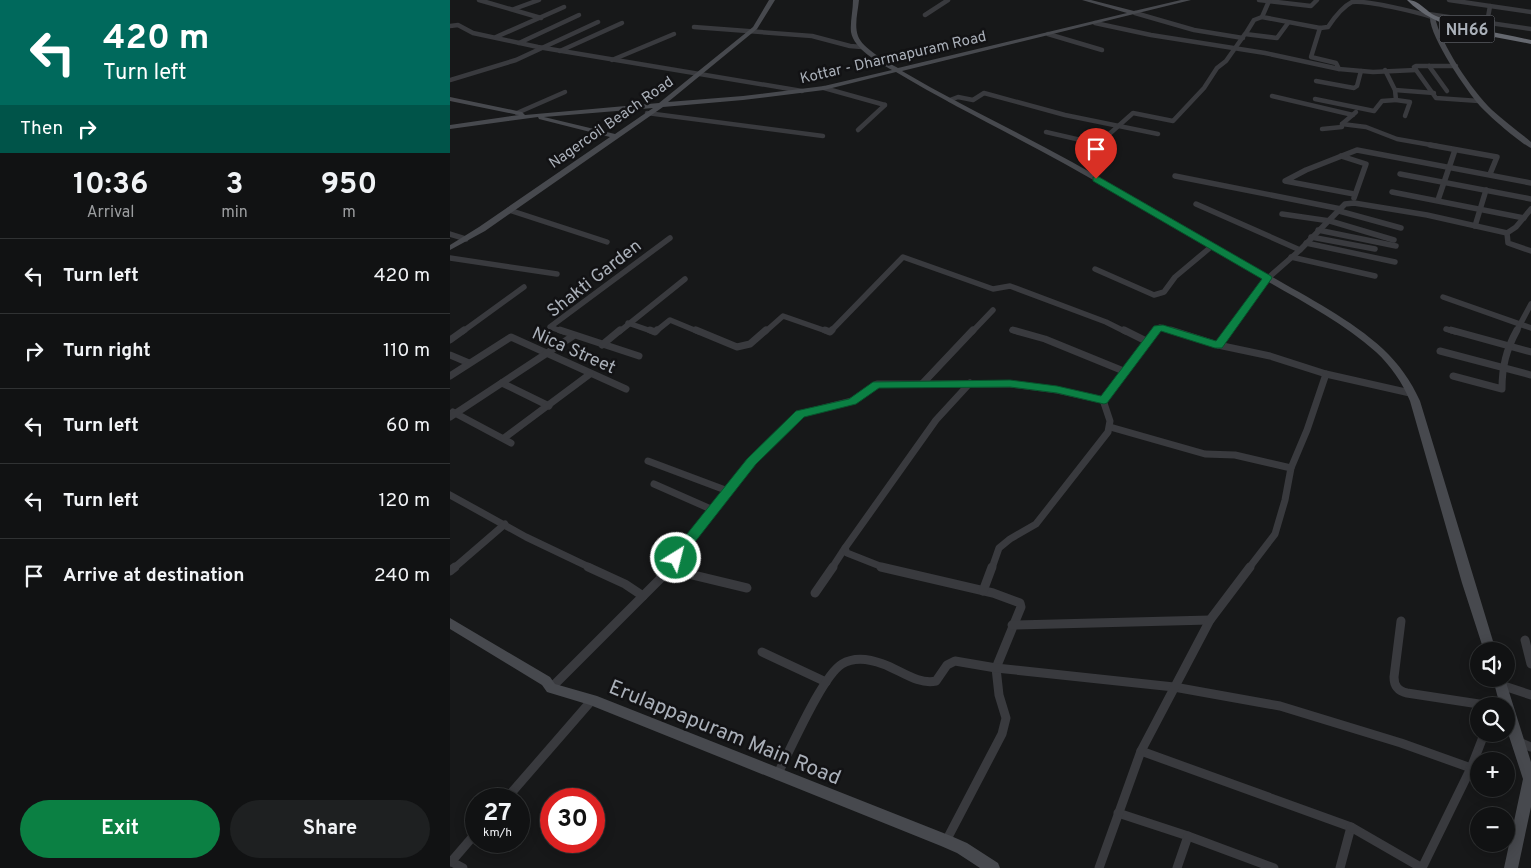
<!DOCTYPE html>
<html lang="en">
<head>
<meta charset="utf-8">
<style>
	body { margin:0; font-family:Overpass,sans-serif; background:#1e2021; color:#f1f3f6; height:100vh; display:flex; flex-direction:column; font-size:19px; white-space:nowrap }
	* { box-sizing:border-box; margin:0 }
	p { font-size:16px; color:#9c9ea0 }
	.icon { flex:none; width:28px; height:28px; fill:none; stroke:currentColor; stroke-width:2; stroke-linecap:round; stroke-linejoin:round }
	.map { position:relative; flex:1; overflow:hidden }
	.details { display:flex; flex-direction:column; background:#111213; width:450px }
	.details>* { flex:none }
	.banner { background:#00695c; color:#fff; overflow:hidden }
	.controls { position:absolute; left:1020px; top:642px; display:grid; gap:10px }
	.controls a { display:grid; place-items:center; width:45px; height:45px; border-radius:50%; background:#111213; box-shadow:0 2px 12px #0003,0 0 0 1px #303233; font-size:25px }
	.speed { position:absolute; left:15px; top:788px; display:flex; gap:10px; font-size:25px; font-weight:700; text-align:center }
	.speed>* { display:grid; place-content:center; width:65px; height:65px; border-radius:50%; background:#111213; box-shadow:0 2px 12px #0003,0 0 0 1px #303233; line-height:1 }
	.speed small { font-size:12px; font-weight:400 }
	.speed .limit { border:8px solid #d22; background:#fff; color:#111 }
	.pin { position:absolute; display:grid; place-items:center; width:42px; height:42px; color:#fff; margin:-51px -21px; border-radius:50% 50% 50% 0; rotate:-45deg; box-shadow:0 0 5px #0007 }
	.pin .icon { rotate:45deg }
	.me { position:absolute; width:55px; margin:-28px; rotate:36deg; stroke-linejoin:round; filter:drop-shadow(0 0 4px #0008) }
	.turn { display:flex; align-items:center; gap:18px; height:105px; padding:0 20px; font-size:22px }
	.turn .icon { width:65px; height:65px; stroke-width:2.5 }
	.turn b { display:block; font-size:35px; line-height:42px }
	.then { display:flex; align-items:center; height:48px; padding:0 20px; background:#0003; gap:10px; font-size:19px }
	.eta { display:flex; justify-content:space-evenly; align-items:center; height:85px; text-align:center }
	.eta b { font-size:30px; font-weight:700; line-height:35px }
	.action { display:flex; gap:10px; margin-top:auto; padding:10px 20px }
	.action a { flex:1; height:58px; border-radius:30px; background:#0b8043; color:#fff; font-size:20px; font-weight:700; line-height:58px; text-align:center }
	.action a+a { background:#1e2021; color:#f1f3f6 }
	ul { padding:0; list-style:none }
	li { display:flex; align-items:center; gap:15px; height:75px; padding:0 20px; border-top:1px solid #303233 }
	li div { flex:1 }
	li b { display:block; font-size:19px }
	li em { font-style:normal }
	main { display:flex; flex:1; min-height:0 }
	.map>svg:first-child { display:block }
</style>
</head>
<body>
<main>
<section class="details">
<div class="banner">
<div class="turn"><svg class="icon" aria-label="left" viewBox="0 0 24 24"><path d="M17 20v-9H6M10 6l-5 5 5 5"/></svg><div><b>420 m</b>Turn left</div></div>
<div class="then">Then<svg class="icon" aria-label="right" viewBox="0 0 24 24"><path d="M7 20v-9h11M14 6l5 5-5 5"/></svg></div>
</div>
<div class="eta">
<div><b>10:36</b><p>Arrival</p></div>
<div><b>3</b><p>min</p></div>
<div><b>950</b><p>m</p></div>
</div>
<ul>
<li><svg class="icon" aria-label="left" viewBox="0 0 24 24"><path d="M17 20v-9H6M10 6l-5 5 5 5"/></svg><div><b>Turn left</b></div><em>420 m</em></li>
<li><svg class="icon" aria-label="right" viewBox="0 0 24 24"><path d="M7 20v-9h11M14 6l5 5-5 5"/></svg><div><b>Turn right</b></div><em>110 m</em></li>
<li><svg class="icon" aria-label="left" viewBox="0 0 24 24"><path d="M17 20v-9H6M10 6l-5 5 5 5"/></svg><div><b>Turn left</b></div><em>60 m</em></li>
<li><svg class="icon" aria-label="left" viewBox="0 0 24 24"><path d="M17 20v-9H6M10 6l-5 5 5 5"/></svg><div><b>Turn left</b></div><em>120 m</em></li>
<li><svg class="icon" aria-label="arrive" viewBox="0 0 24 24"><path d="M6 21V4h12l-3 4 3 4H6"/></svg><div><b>Arrive at destination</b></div><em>240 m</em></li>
</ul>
<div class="action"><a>Exit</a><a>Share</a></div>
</section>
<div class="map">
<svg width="1081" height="868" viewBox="0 0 1081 868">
	<rect width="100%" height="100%" fill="#171819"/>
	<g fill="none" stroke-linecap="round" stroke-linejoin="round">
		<g stroke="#393a3e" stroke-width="4.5">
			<path d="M 29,0 L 91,18"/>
			<path d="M 809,0 L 861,6 L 867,0"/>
			<path d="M 999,0 L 1081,12"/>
			<path d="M 819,1 L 812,17 L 870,28 L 878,27 C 884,18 892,7 902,2 C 917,0 966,12 982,17"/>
			<path d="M 64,9 L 89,0"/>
			<path d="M 685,13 L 744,30 L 793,38"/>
			<path d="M 978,14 L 1081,29"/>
			<path d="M 475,15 L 498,0"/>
			<path d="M 645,23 L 701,35 L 815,53 L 889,69 L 923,72 L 966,70 L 964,67 L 966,66 L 1006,66"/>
			<path d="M 1037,23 L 1040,6"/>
			<path d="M 0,26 L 8,25 L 23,33 L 88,47 L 352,91"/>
			<path d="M 244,27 L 362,36 L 400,46 L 412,47"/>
			<path d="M 870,28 L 861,57 L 886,63 L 889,69"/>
			<path d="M 796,33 L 804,20 L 812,17"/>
			<path d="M 598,34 L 652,50"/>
			<path d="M 46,37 L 114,7"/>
			<path d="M 69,43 L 129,15"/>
			<path d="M 110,51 L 172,23"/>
			<path d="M 162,60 L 224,34"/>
			<path d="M 979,66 L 997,91"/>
			<path d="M 966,70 L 986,98 L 1029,101"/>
			<path d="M 0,80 L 66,60 L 148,22"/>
			<path d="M 866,81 L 904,88 L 907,86 L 911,71"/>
			<path d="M 374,88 L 435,105"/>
			<path d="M 945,90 L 984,93"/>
			<path d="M 822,96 L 903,115"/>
			<path d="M 865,99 L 924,111 L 932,101 L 946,100 L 945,90 L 935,70"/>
			<path d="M 500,100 L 508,97 L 523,100 L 534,93 L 615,115 L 708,134"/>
			<path d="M 946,100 L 960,102 L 955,116"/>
			<path d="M 67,113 L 115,92"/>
			<path d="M 197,113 L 373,136"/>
			<path d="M 892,124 L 916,127 L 947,139 L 987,146"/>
			<path d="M 872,129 L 892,127 L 892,124 L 906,112"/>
			<path d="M 408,130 L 435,105"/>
			<path d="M 596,132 L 648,144 L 683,113 L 723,121 L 754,88 L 767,68 L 776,61 L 795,34 L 827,38 L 838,23"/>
		</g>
		<g stroke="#393a3e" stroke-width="5.5">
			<path d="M 980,145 L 1047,157 L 1040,174"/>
			<path d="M 891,156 L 916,164 L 904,198"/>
			<path d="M 950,174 L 1081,199"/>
			<path d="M 725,176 L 891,209"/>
			<path d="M 942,192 L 1074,218"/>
			<path d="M 904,194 L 835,181 L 856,170 L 907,150 L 1081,183"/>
			<path d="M 988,200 L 1005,150"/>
			<path d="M 746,204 L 850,250"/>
			<path d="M 59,210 L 157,242"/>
			<path d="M 889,211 L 951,228"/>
			<path d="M 832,214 L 880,221 L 944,240"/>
			<path d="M 1025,226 L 1036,190"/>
			<path d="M 868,230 L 946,246"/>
			<path d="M 1057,233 L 1058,243 L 1081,251"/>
			<path d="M 0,234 L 16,239"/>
			<path d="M 861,237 L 925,249"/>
			<path d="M 856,243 L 945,262"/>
			<path d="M 841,257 L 925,276"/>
			<path d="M 0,258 L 107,274"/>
			<path d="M 645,269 L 704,295 L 714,292 L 725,277 L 762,246"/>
			<path d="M 993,297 L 1081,328"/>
			<path d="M 178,323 L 204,332"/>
			<path d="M 996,329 L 1006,332"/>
			<path d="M 562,330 L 568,332"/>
			<path d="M 12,332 L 74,287"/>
			<path d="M 114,332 L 100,327 L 220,238"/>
			<path d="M 169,332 L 235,279"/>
			<path d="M 205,332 L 220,320 L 249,332"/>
			<path d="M 315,332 L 333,316 L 379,332"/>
			<path d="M 380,332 L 453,257 L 543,289 L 560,286 L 656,322 L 676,332"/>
			<path d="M 522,332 L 543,310"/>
			<path d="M 705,332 L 710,327 L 725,332"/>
			<path d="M 778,332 L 818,278 L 850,250 L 895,204 L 904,203 L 977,215 L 1057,233 L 1066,227 L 1081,209"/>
			<path d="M 1066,332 L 1081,304"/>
		</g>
		<g stroke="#393a3e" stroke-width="7">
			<path d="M 110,330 L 189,356"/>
			<path d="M 200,330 L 205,332 L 207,330"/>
			<path d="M 246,330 L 287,347 L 300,344 L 316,330"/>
			<path d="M 375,330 L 380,332 L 382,330"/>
			<path d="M 563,330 L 595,339 L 676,372"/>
			<path d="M 674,330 L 698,342"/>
			<path d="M 721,330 L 768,345 L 820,356 L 876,374 L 857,430 L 841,468 L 835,500 L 825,534 L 799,568"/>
			<path d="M 1001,330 L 1081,352"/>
			<path d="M 0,340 L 14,330"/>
			<path d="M 152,345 L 170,330"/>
			<path d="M 768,345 L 779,330"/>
			<path d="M 990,351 L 1081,375"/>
			<path d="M 0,355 L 19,363"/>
			<path d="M 876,374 L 960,393"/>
			<path d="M 0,376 L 61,337 L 176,389"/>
			<path d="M 1003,376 L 1052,389 C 1052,367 1056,350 1067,330"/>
			<path d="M 52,383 L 99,406"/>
			<path d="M 472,384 L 523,330"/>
			<path d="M 3,412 L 61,443"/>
			<path d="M 0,417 L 123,336"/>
			<path d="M 660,427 L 755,454 L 785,455 L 841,468"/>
			<path d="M 54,438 L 140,374"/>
			<path d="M 198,461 L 278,491"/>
			<path d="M 204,484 L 263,510"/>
			<path d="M 0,495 L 76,537 L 141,568"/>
			<path d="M 4,568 L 55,524"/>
			<path d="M 219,568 L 233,547 L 302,461 L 350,414 L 402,401 L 427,384 L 560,384 L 607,390 L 653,400 L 706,330"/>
			<path d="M 382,568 L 395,548"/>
			<path d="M 435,568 L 397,553 L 395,548 L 486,420 L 520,383"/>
			<path d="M 542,568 L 549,548 L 560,539 L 586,524 L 658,432 L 660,421 L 653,400"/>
		</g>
		<g stroke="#393a3e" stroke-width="9">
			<path d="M 138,567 L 175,584 L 193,596"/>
			<path d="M 431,567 L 543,593 L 570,603 L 571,607 L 546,668 L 549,695 L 556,718 L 552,734 L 496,841"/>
			<path d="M 218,569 L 297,588"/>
			<path d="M 0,571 L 5,567"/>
			<path d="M 533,591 L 542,567"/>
			<path d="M 365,593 L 383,567"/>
			<path d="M 951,621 L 944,677 C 944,686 948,691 957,693 L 1042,706"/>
			<path d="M 562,625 L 760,620"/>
			<path d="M 1075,640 L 1081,664"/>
			<path d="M 312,652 L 376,682"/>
			<path d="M 1051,685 L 1081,695"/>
			<path d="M 101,688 L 215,574 L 220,567"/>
			<path d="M 1069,742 L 1081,747"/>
			<path d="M 691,751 L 901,827 L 890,868"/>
			<path d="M 327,775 C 340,751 372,676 392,664 C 405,656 420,659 433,664 C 450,670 468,685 486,681 L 497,665 L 505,661 L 546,668 L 724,687 L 830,706 L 951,743 L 1021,768"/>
			<path d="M 56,799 L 142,700"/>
			<path d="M 668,813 L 738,836 L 727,868"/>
			<path d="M 901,827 L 972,868"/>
			<path d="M 738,836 L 824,868"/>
			<path d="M 0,861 L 13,868"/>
			<path d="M 1,862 L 26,833"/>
			<path d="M 649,868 L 691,751 L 760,620 L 800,567"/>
			<path d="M 972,868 L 1021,768 L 1033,737"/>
		</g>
		<g fill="#47494e" fill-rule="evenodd">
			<path d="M 319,0 L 325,0 L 307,29 L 218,102 L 293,96 L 374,86 L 442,70 C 428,62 404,49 401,32 C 400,22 403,11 403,0 L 409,0 C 408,11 404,25 408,36 C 412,48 437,62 448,68 L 677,13 L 632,0 L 641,0 L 684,11 L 731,0 L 741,0 L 452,71 C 508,104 566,131 622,162 C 683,196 743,231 803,266 C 845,291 897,316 933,349 C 949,364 961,381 970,401 L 1046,651 L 1034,651 L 1012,583 L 960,401 C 952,382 941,366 926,352 C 888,318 839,295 795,268 C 736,233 676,198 615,164 C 559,133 501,105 446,72 L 374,90 L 293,100 L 213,107 L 35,231 L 0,250 L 0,245 L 29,227 L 160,137 L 89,119 L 88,117 L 0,129 L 0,125 L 69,115 L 0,101 L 0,97 L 72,112 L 75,115 L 209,103 L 303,27 ZM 203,108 L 165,134 L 94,117 Z"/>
			<path d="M 980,16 L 985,17 C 990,43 1022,91 1042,110 C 1054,121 1068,131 1081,142 L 1081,148 C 1070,143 1039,116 1030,106 C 1017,91 978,35 980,16 Z"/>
			<path d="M 0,618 L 100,677 L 105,684 L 147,696 L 501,836 L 517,843 L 548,863 L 550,868 L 530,868 L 507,853 L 491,846 L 140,705 L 97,692 L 92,685 L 0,629 Z"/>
			<path d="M 1043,679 L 1055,679 L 1081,762 L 1081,807 L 1068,868 L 1054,868 L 1073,779 L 1056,727 L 1056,706 L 1050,706 Z"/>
		</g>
		<path fill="#65686f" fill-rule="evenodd" d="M 957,0 C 970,0 975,11 986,16 C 1016,29 1050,33 1081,40 L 1081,44 C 1039,35 988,32 957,0 Z"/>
	</g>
	<path fill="#0b8043" stroke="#07532c" d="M 643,177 L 649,177 L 821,276 L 822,278 L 772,348 L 765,348 L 711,331 L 657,403 L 654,404 L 607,393 L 560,387 L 429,388 L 406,404 L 354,417 L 306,464 L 230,561 L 221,561 L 219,558 L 221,554 L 297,459 L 346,411 L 399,399 L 423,382 L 560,380 L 607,386 L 651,396 L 704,326 L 713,325 L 766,341 L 812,279 L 643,181 Z"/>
	<g text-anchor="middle" stroke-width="5" stroke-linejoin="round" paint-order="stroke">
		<g font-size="15" fill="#aab0b9" stroke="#121214">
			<text transform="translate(443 57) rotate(-13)" y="5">Kottar - Dharmapuram Road</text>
			<text transform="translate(161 122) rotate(-35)" y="5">Nagercoil Beach Road</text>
		</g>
		<rect fill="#121214" stroke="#7c8188" stroke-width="1" x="989.5" y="15.5" width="55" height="27" rx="4"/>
		<g font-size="16" font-weight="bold" fill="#aab0b9">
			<text x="1017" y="35">NH66</text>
		</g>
		<g font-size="18" fill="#aab0b9" stroke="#121214">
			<text transform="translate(144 278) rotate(-38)" y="6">Shakti Garden</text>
			<text transform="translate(124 350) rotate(24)" y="6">Nica Street</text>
		</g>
		<g font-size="21" fill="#aab0b9" stroke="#121214">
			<text transform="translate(275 732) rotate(22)" y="7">Erulappapuram Main Road</text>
		</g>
	</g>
</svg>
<div class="controls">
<a><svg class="icon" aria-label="sound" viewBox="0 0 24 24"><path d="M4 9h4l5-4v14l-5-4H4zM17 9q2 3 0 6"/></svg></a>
<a><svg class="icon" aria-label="search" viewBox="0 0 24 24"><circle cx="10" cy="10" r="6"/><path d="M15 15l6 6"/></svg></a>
<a>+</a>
<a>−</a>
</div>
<div class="speed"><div>27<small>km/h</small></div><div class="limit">30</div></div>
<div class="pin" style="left:646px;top:179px;background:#d93025"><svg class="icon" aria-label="arrive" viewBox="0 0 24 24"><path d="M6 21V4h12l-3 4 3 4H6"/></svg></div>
<svg class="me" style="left:226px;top:558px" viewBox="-20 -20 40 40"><circle r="17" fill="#0b8043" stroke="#fff" stroke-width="3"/><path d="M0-11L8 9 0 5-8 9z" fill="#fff"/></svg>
</div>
</main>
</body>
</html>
